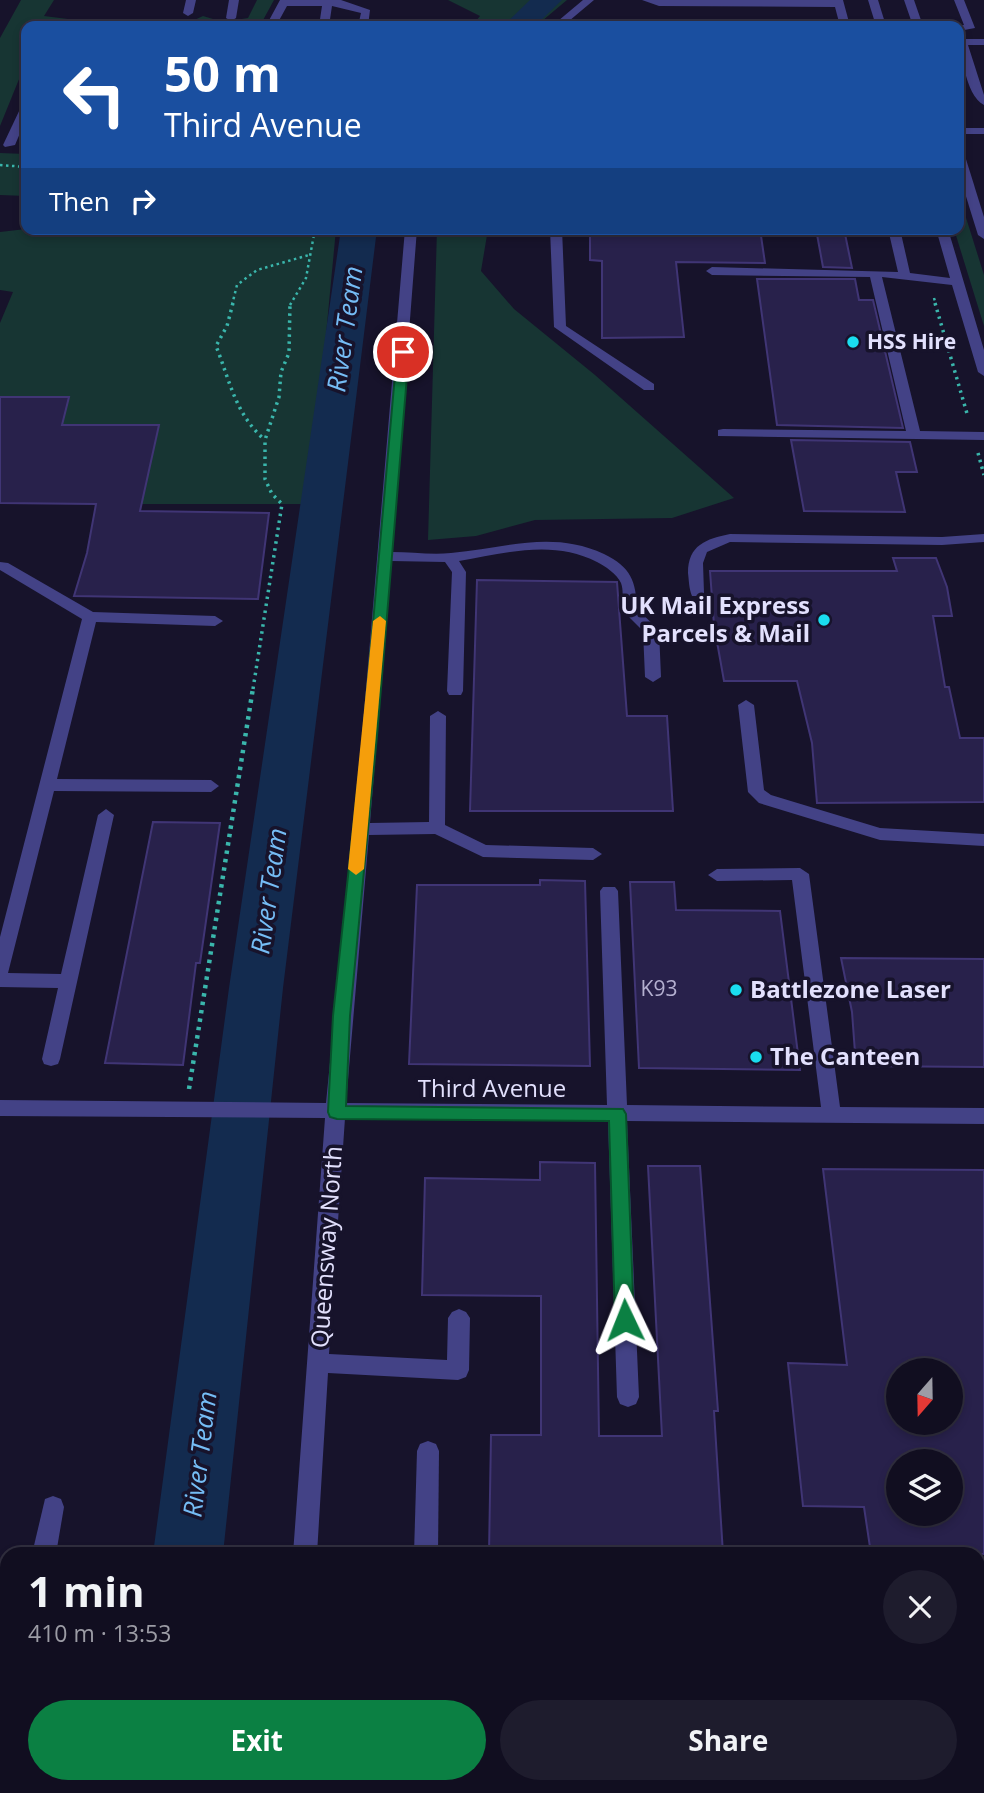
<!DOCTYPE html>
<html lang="en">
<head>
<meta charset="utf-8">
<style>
	body { margin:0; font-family:"Open Sans",sans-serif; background:#1e1c2d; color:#f1f3f6; height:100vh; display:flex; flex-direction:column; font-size:26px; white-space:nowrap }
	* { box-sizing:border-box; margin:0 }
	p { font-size:23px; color:#9c9ca5 }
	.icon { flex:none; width:38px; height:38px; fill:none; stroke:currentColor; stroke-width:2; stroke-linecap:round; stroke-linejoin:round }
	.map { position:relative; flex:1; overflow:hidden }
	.sheet { position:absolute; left:0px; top:1547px; width:985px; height:247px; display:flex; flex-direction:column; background:#110e20; border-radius:21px 21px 0 0; box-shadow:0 4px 10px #0003,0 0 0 2px #302e3e }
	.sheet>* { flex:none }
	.banner { position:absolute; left:21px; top:21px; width:943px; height:214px; border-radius:14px; box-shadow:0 4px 10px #0003,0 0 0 2px #302e3e; background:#1a4fa0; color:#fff; overflow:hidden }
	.needle { width:46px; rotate:200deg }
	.controls { position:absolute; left:886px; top:1358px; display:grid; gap:14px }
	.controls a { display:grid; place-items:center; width:77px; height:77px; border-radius:50%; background:#110e20; box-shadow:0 4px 10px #0003,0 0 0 2px #302e3e; font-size:35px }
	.pin { position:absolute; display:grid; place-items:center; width:60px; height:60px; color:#fff; margin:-30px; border:4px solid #fff; border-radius:50%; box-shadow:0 2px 7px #0007 }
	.me { position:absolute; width:77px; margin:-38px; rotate:358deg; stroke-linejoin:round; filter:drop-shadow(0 0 5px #0008) }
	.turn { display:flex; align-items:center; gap:24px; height:147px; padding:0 28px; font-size:32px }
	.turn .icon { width:91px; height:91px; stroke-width:2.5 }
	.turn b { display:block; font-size:49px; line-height:60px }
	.then { display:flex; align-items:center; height:66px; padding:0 28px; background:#0003; gap:14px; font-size:26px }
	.round { display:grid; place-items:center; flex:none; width:74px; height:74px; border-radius:37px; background:#1e1c2d }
	.overview { display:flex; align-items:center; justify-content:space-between; height:119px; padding:0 28px }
	h1 { font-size:42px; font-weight:700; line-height:52px }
	.button { display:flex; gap:14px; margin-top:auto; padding:14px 28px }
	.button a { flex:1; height:80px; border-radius:42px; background:#0b8043; color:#fff; font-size:28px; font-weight:700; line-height:80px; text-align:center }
	.button a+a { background:#1e1c2d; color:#f1f3f6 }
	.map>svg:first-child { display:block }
</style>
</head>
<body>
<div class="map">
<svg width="984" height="1793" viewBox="0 0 984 1793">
	<rect width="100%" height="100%" fill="#17132b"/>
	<g fill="#173533">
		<path d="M 21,0 L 54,0 L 44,16 L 68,19 L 74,25 L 26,26 L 26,62 L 0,126 L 0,38 Z"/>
		<path d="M 257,0 L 274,0 L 262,22 L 254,26 L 190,26 L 188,23 L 203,16 L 223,22 L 248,18 Z"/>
		<path d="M 448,0 L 567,0 L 536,26 L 472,26 L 480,16 Z"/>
		<path d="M 0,153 L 26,154 L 26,196 L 0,195 Z"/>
		<path d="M 959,207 L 963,208 L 984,275 L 984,326 L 954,229 L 959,229 Z"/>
		<path d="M 26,229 L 336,229 L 310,504 L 141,504 L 62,425 L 69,397 L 0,397 L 0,323 L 13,292 L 0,290 L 0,232 Z"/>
		<path d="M 437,229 L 488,229 L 481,271 L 514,309 L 595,375 L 734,498 L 672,518 L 535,520 L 476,536 L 428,540 Z"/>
	</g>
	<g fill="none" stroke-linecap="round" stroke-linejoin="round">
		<g fill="#132b4f" fill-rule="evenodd">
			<path d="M 530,0 L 562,0 L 535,26 L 503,26 Z"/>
			<path d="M 341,229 L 377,229 L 283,988 L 223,1554 L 153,1554 L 229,988 Z"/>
			<rect x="121" y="1787" width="76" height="6"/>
		</g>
	</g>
	<g fill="#28214b" stroke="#403575" stroke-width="2" fill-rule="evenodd">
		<path d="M 590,229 L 760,229 L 765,263 L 676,262 L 684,337 L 602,338 L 602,261 L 590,260 Z"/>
		<path d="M 816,229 L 844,229 L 852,268 L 823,267 Z"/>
		<path d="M 757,279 L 855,279 L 859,300 L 873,300 L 903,428 L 777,425 Z"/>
		<path d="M 0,397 L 69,397 L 62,425 L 159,425 L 140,511 L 269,513 L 258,599 L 74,596 L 87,553 L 96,504 L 0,503 Z"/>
		<path d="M 791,440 L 910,442 L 917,472 L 896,472 L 905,512 L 804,511 Z"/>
		<path d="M 893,558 L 936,558 L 947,587 L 952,616 L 933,616 L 945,687 L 949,687 L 960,738 L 984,738 L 984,802 L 817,803 L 812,743 L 797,681 L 724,681 L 714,625 L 710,571 L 897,571 Z"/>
		<path d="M 477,580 L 617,582 L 627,716 L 667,716 L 673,811 L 470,811 Z"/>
		<path d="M 153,822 L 220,823 L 200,963 L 196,963 L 183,1065 L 105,1063 Z"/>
		<path d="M 540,880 L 585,881 L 590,1066 L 409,1064 L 417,885 L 540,885 Z"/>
		<path d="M 630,882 L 674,882 L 676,910 L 780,911 L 800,1070 L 639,1068 Z"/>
		<path d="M 841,958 L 984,959 L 984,1067 L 856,1066 L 852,1012 Z"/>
		<path d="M 540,1162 L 595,1163 L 599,1436 L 662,1436 L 648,1166 L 700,1166 L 718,1411 L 714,1411 L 723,1554 L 489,1554 L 491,1435 L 541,1435 L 541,1296 L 422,1295 L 425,1178 L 540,1180 Z"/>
		<path d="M 823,1169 L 984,1170 L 984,1554 L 871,1554 L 864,1507 L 803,1506 L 788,1363 L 847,1365 ZM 898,1370 L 950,1370 L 950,1423 L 898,1423 ZM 898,1461 L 950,1461 L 950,1514 L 898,1514 Z"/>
	</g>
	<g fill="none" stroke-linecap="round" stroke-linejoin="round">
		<g stroke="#3ab6ac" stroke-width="2.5" stroke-dasharray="2.5 3.5" stroke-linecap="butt">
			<path d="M 0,165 L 26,167"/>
			<path d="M 934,298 L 936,305"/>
			<path d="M 232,305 L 237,285 L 257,270 L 309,255"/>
			<path d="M 290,305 L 306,278 L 315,229"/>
		</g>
		<g stroke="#3ab6ac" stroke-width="3.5" stroke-dasharray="2.5 4.5" stroke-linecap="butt">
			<path d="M 233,303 L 227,326 L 216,346 C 230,381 235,414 265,440"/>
			<path d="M 935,303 L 968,417"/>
			<path d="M 978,453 L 984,475"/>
			<path d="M 253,689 L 282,504 L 272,494 L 265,479 L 265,440 L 279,397 L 281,372 L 289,353 L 290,303"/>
		</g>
		<path stroke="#3ab6ac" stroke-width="4.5" stroke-dasharray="3.5 5" stroke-linecap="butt" d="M 189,1089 L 253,688"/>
		<g fill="#434286" fill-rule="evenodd">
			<path d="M 186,0 L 196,0 L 193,13 L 188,16 L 183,13 Z"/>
			<path d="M 229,0 L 239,0 L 236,18 L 231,21 L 226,18 Z"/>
			<path d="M 280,0 L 341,0 L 370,10 L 368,26 L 358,26 L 361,13 L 332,6 L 329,26 L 319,26 L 322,6 L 287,6 L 276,26 L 266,26 Z"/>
			<path d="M 583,0 L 594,0 L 563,26 L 552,26 Z"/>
			<path d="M 642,0 L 843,0 L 850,26 L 840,26 L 835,7 L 659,6 Z"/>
			<path d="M 868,0 L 878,0 L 886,26 L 876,26 Z"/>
			<path d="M 904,0 L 914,0 L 923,26 L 913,26 Z"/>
			<path d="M 954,0 L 964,0 L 975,28 L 959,31 L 963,32 L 966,39 L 984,39 L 984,45 L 968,45 L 984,95 L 984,105 C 965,96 959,46 959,26 L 955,26 L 964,25 Z"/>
			<path d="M 26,104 L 26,119 L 15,145 L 5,147 L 3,145 L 21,107 Z"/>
			<rect x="959" y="128" width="25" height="6"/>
			<path d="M 959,153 L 965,156 L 984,217 L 984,239 L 978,235 L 959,174 Z"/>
			<path d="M 405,229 L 417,229 L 392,552 C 411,552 432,555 451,553 C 505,548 552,530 604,554 C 631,567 636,581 637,609 L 659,630 L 661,677 L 653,682 L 645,677 L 643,631 L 622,610 C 622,602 624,591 621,583 C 617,574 605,566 597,562 C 553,539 505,553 459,561 L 466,572 L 463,691 L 461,695 L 449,695 L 447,691 L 452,572 L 445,562 L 391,561 L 370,823 L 429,822 L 430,716 L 438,711 L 446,716 L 445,825 L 486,845 L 593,848 L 602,854 L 593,860 L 483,857 L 435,834 L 369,835 L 346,1103 L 607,1105 L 600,891 L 603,887 L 615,887 L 618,891 L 627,1105 L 821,1107 L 792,880 L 717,881 L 708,875 L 717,869 L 800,868 L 809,874 L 840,1107 L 984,1108 L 984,1124 L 627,1121 L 639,1397 L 636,1404 L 628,1407 L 620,1404 L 617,1397 L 608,1121 L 345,1118 L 329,1354 L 447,1360 L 448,1318 L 452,1312 L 459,1309 L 466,1312 L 470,1318 L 469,1370 L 466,1377 L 458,1380 L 328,1373 L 317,1554 L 293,1554 L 325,1118 L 0,1116 L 0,1100 L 326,1103 L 362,736 Z"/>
			<path d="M 550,229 L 562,229 L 566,326 L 654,384 L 654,390 L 644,390 L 554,327 Z"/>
			<path d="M 888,229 L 900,229 L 910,273 L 950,278 L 936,229 L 948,229 L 984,350 L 984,376 L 978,372 L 952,285 L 882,277 L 920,431 L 984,432 L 984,440 L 718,436 L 718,430 L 723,429 L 906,431 L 870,277 L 712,275 L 706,271 L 712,267 L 898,272 Z"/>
			<path d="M 730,534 L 942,537 L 984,534 L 984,542 L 942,545 L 730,542 L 707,552 L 703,563 L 704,593 L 702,596 L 692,596 C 689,589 689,581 688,573 C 688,545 706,539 730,534 Z"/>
			<path d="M 0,562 L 8,563 L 93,612 L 215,616 L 223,621 L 215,626 L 96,622 L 57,779 L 211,780 L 219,786 L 211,792 L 54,791 L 8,973 L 61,974 L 98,815 L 106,809 L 114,815 L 60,1059 L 58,1064 L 51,1066 L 44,1064 L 42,1059 L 58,988 L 0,987 L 0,937 L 82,619 L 0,570 Z"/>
			<path d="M 746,700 L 754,705 L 764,790 L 771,795 L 880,828 L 984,834 L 984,846 L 880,840 L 759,803 L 748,792 L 738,705 Z"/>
			<path d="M 428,1441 L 436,1444 L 439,1451 L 438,1554 L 414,1554 L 417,1451 L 420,1444 Z"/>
			<path d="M 53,1496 L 61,1499 L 64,1507 L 56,1554 L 32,1554 L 45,1499 Z"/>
			<path d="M 7,1739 L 7,1787 L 13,1787 L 11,1793 L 0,1793 L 0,1741 Z"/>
			<path d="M 272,1787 L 296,1787 L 297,1793 L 271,1793 Z"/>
			<path d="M 408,1787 L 432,1787 L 433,1793 L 407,1793 Z"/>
		</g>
	</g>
	<path fill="#0b8043" stroke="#07532c" stroke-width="2" d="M 403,349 L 409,352 L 377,736 L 350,1016 L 346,1106 L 623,1109 L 626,1114 L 634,1320 L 632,1326 L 625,1328 L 618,1326 L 615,1320 L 609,1121 L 337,1119 L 330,1117 L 328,1112 L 333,1016 L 363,736 L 397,352 Z"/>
	<path fill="#f59e0b" d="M 380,616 L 386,621 L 364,869 L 356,875 L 348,869 L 373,621 Z"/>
	<g fill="#1addef" stroke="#17132b" stroke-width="2.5">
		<circle cx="853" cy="342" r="7"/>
		<circle cx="824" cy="620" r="7"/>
		<circle cx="736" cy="990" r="7"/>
		<circle cx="756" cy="1057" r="7"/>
	</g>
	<g text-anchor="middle" stroke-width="7" stroke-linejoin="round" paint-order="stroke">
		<g font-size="21" font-weight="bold" fill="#e2e0fd" stroke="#17132b" text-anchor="start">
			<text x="867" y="349">HSS Hire</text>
		</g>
		<g font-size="21" fill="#b4b0d0">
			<text x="659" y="996">K93</text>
		</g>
		<g font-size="24" font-weight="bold" fill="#e2e0fd" stroke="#17132b" text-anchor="start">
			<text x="810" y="614" text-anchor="end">UK Mail Express<tspan x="810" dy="28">Parcels &amp; Mail</tspan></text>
			<text x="750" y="998">Battlezone Laser</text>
			<text x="770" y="1065">The Canteen</text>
		</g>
		<g font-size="24" fill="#e2e0fd" stroke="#17132b">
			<text x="492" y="1097">Third Avenue</text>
			<text transform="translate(327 1247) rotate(-86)" y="8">Queensway North</text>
		</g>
		<g font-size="26" font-style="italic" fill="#75bcf5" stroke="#17132b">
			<text transform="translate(345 329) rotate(-82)" y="9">River Team</text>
			<text transform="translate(269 891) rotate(-82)" y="9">River Team</text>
			<text transform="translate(200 1454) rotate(-83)" y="9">River Team</text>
		</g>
	</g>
</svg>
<div class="controls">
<a><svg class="needle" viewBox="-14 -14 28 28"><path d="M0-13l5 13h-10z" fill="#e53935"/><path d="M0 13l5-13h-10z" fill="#9c9ca5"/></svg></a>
<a><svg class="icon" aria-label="layers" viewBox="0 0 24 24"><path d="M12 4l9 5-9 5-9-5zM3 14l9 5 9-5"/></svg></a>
</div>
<div class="pin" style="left:403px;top:352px;background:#d93025"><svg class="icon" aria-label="arrive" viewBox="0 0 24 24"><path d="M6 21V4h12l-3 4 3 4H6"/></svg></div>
<svg class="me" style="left:625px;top:1320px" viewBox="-20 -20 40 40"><path d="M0-17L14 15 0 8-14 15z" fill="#0b8043" stroke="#fff" stroke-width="4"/></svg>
<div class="banner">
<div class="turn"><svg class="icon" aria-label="left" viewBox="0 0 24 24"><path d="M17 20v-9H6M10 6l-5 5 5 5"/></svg><div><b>50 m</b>Third Avenue</div></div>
<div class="then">Then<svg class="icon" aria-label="right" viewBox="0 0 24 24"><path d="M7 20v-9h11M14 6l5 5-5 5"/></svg></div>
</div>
<section class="sheet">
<div class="overview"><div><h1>1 min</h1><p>410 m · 13:53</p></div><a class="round"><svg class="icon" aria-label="close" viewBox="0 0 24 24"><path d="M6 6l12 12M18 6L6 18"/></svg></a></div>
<div class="button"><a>Exit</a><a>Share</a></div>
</section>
</div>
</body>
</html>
